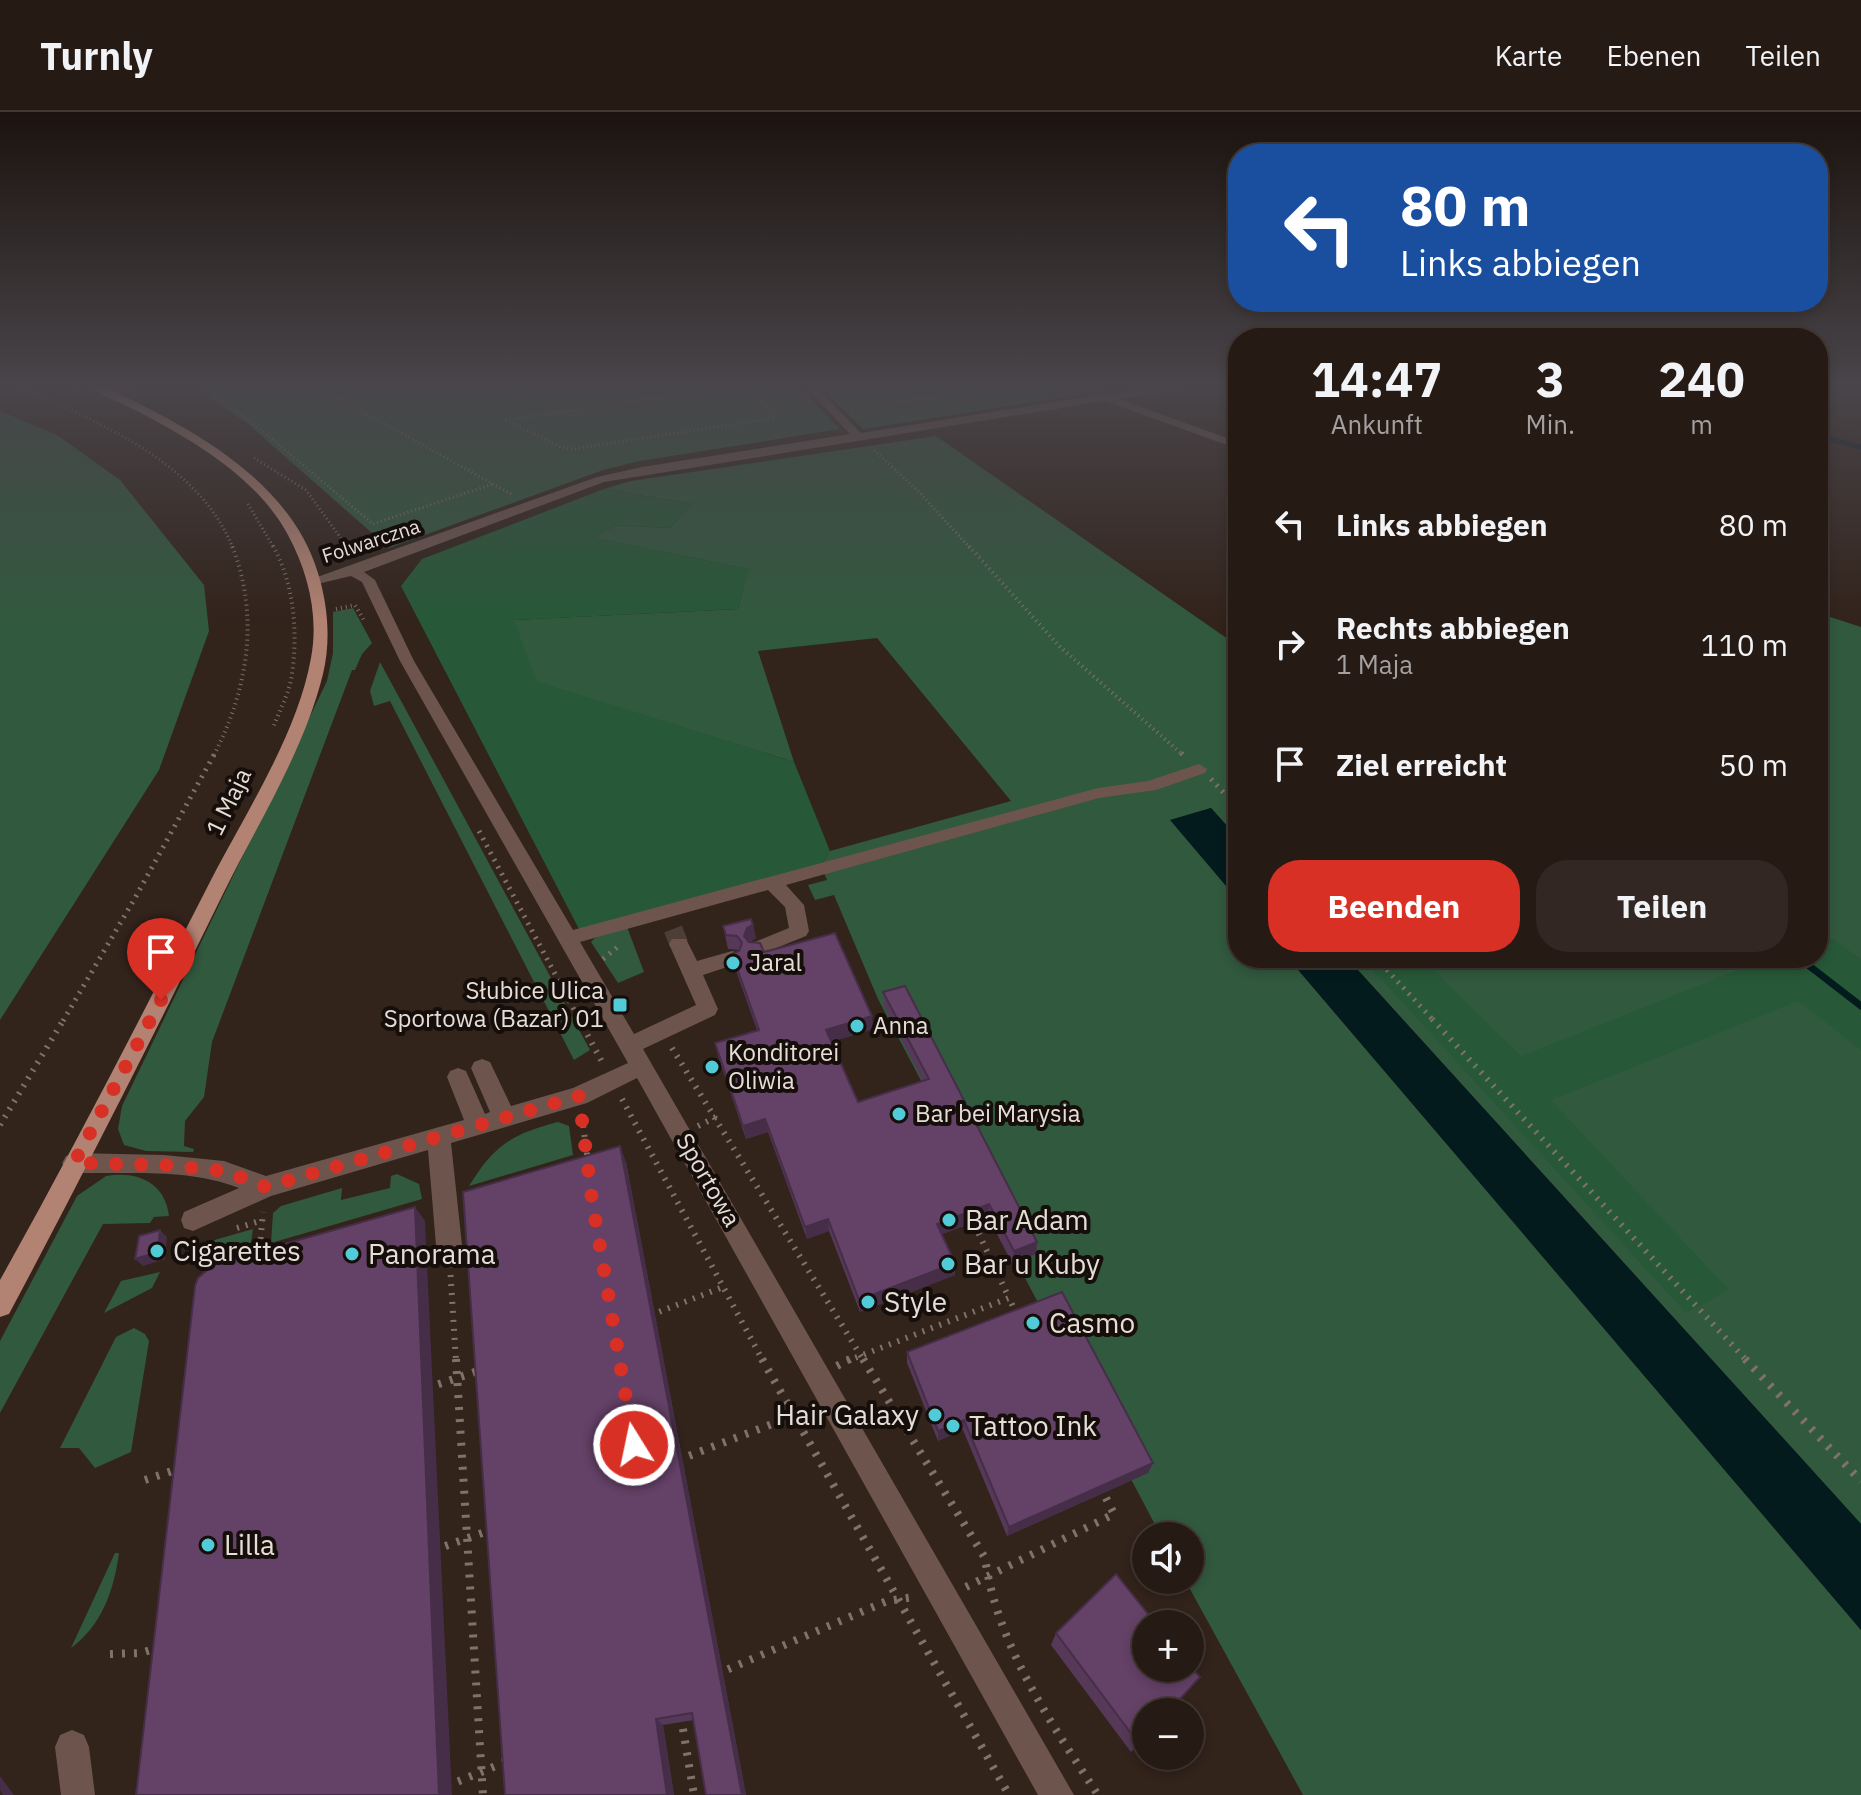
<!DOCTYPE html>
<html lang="de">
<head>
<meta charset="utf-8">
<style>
	body { margin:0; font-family:"IBM Plex Sans",sans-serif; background:#322722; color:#f1f3f6; height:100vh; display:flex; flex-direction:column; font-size:30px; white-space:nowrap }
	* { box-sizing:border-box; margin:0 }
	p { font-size:26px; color:#a4a1a0 }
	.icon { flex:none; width:44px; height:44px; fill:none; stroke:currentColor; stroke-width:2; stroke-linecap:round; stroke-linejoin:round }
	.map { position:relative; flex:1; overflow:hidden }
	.side { position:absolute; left:1228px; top:216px; width:600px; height:640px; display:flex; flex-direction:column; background:#261a14; border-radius:32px; box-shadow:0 4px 12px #0003,0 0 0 2px #423834 }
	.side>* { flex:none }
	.hud { position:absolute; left:1228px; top:32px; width:600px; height:168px; border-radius:32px; box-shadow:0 4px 12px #0003,0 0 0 2px #423834; background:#1a4fa0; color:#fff; overflow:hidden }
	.buttons { position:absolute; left:1132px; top:1410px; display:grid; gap:16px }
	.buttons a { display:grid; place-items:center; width:72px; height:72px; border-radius:50%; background:#261a14; box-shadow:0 4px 12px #0003,0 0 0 2px #423834; font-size:40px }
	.pin { position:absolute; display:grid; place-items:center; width:68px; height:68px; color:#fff; margin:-82px -34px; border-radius:50% 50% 50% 0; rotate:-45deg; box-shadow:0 0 8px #0007 }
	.pin .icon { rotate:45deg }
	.me { position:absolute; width:88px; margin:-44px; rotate:350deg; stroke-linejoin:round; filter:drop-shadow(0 0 6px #0008) }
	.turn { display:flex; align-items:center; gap:28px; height:168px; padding:0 40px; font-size:36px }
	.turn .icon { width:104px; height:104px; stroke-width:2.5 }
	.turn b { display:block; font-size:56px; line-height:68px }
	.eta { display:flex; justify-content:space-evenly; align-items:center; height:136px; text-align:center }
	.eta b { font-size:48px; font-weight:700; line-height:56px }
	.action { display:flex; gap:16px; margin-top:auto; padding:16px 40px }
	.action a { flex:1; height:92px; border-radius:32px; background:#d93025; color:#fff; font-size:32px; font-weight:700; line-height:92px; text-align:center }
	.action a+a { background:#322722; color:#f1f3f6 }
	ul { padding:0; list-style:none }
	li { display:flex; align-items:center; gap:24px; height:120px; padding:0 40px }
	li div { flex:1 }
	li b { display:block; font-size:30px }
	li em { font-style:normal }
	header { display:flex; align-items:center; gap:48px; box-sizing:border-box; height:112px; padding:0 40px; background:#261a14; border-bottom:2px solid #423834 }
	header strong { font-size:38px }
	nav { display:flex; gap:44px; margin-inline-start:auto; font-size:28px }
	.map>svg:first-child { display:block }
</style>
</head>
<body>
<header>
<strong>Turnly</strong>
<nav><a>Karte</a><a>Ebenen</a><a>Teilen</a></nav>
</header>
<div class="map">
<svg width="1861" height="1683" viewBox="0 0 1861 1683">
	<rect width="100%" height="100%" fill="#32231b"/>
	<g fill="#31593e">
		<path d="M 190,273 L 797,273 L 840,317 L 640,349 L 603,358 L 389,436 L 247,311 Z"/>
		<path d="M 818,273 L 1141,273 L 863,317 Z"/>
		<path d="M 0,299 L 57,323 L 120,368 L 204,473 L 209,519 L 159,658 L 0,908 Z"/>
		<path d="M 936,324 L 1238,534 L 1238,726 L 1211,696 L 1171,708 L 1238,788 L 1238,846 L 1288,846 L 1861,1518 L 1861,1683 L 1303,1683 L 1185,1468 L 1190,1468 L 1190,1424 L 1161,1424 L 878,887 L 834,783 L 815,788 L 808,773 L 827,768 L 821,753 L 830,739 L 1011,689 L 877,526 L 758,539 L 794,650 L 536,570 L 513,508 L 738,497 L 748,457 L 594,426 L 615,413 L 670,416 L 691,392 L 604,377 L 631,369 Z"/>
		<path d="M 353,496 L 372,531 L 362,542 L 355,558 L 352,558 L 212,930 L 204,985 L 185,1009 L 184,1034 L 194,1037 L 193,1040 L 146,1039 L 124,1033 L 118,1017 L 122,994 L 327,569 L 333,541 L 333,500 Z"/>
		<path d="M 1818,501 L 1861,515 L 1861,1412 L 1347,846 L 1818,846 Z"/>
		<path d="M 380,550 L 590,938 L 574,948 L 390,589 L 374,594 L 370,579 Z"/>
		<path d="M 627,815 L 644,860 L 618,871 L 591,830 L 595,826 Z"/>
		<path d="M 558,1010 L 569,1014 L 573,1043 L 469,1074 C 494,1033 512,1022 558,1010 Z"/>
		<path d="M 397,1062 L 419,1072 L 422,1087 L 271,1131 L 273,1101 L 281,1094 L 342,1076 L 341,1088 L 390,1076 L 391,1064 Z"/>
		<path d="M 106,1064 C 137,1059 165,1070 169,1104 L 154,1105 L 150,1111 L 103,1112 L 0,1301 L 0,1229 L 77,1084 Z"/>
		<path d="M 253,1117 L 250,1137 L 198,1151 L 204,1131 Z"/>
		<path d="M 160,1160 L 152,1176 L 104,1201 L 121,1169 Z"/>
		<path d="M 134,1216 L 145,1222 L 149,1229 L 131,1340 L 95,1356 L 79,1336 L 60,1336 L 116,1225 Z"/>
		<path d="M 115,1441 L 119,1441 C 114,1478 102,1513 71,1536 Z"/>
	</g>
	<g fill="#275938">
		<path d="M 604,377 L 691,392 L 670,416 L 615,413 L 595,426 L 749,457 L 738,497 L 514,508 L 536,569 L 794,650 L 830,739 L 821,753 L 581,821 L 401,474 L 422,447 Z"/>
		<path d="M 1818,817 L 1861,847 L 1861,938 L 1798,889 L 1551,988 L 1729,1178 L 1686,1201 L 1362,846 L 1421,846 L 1521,944 L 1753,852 L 1746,846 L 1818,846 Z"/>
	</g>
	<g fill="#031b1d">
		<path d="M 1211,696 L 1238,726 L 1238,788 L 1170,708 Z"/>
		<path d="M 1288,846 L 1347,846 L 1861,1412 L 1861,1518 Z"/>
	</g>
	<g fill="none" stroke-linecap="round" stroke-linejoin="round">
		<path stroke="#031b1d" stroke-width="5" d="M 1818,324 L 1861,335"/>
		<path stroke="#031b1d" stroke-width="7" d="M 1799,846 L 1861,894"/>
		<path stroke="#4d3f37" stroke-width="19" stroke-dasharray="19 9" stroke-linecap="butt" d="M 673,817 L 679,832"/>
		<g stroke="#7f726b" stroke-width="3" stroke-dasharray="1 3" stroke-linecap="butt">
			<path d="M 13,273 C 93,308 197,347 233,436"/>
			<path d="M 64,273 L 78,279"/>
			<path d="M 256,273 L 214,284 L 253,311 L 373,412 L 493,372"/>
			<path d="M 314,273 L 513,383"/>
			<path d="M 384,273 L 396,277 L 413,273"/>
			<path d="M 744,273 L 506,308 L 561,335 L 574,337 L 775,306 L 747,273"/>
			<path d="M 1205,275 L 1220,273"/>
			<path d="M 516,282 L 553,273"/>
			<path d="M 852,298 L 1018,273"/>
			<path d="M 874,338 L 919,380 L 970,436"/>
			<path d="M 254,346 L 306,378 L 348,436"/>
			<path d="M 248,392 L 274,436"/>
		</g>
		<g stroke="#7f726b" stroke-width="4" stroke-dasharray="1 4" stroke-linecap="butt">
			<path d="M 273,434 C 294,471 298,520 292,562 C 290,580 279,599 273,616"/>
			<path d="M 346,434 L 351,440"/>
			<path d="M 969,434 L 1058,533 L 1183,643"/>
			<path d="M 336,497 L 355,493 L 365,510"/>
			<path d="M 214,643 C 248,577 260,504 232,434"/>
		</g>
		<g stroke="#7f726b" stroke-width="5" stroke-dasharray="2 6" stroke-linecap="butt">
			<path d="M 1181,641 L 1185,645"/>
			<path d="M 1211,667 L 1238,696"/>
			<path d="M 479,719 L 580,909"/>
			<path d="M 1376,846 L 1434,909"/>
			<path d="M 603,847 L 620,833"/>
			<path d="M 63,909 L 135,786 L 215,641"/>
		</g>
		<g stroke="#7f726b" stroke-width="6" stroke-dasharray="2 7" stroke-linecap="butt">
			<path d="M 579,907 L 602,950"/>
			<path d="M 1432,907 L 1747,1249"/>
			<path d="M 672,936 L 864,1249"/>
			<path d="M 622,987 L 763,1249"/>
			<path d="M 582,1005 L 588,1050"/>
			<path d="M 0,1013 L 64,907"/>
			<path d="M 698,1014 L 716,1005"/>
			<path d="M 971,1105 L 1009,1186"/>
			<path d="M 237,1116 L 263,1108"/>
			<path d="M 259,1145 L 263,1100"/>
			<path d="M 450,1154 L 456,1249"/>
			<path d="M 651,1203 L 723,1175"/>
			<path d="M 847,1249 L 1009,1186 L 1016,1201"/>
		</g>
		<g stroke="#7f726b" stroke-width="8" stroke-dasharray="3 9" stroke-linecap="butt">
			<path d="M 456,1247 L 483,1683"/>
			<path d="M 762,1247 L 1009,1683"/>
			<path d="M 863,1247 L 985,1446 C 997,1533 1051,1611 1098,1683"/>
			<path d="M 1745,1247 L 1861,1369"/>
			<path d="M 837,1254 L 850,1247"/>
			<path d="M 427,1276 L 478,1259"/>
			<path d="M 678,1348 L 793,1304"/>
			<path d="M 145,1368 L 178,1357"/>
			<path d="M 434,1438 L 493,1417"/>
			<path d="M 966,1475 L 1114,1402 L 1101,1376"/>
			<path d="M 110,1542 L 141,1541 L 157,1536"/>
			<path d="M 717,1562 L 887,1489 L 914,1485"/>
			<path d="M 681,1605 L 694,1683"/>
			<path d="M 447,1674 L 508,1649"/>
		</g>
		<g fill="#6d554d" fill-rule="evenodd">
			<path d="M 128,273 L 145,273 L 110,283 L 105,280 Z"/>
			<path d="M 804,273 L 814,273 L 861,321 L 1103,282 L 1196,273 L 1191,276 L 1119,287 L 1238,330 L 1238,337 L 1105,289 L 604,370 L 364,460 L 375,468 L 414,549 L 573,818 L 1098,676 L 1148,669 L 1199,652 L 1207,657 L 1205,661 L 1156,678 L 1099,686 L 786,773 L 804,793 L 809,819 L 806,824 L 759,843 L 752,841 L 749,836 L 752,831 L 789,816 L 785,795 L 768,778 L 580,830 L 634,922 L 696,893 L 669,832 L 672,827 L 686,827 L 697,849 L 732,839 L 739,841 L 742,846 L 739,851 L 703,863 L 718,897 L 715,903 L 643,937 L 1074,1683 L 1038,1683 L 637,966 L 587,991 L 451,1031 L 462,1133 L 458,1141 L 449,1144 L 440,1141 L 436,1133 L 428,1038 L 271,1084 L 193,1119 L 184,1116 L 181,1108 L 184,1100 L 239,1076 C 190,1056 127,1062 74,1061 L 66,1058 L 62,1051 L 66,1044 L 74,1041 L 164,1043 L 224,1049 L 266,1064 L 464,1008 L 447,965 L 450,959 L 458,956 L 466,959 L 485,1002 L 490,1000 L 471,956 L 474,950 L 482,947 L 490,950 L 511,994 L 573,976 L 628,951 L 400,549 L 362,470 L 351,464 L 313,473 L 306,469 L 597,365 L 642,355 L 850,322 Z"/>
			<path d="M 72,1618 L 84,1623 L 89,1635 L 95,1683 L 61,1683 L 55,1635 L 60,1623 Z"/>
		</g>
		<path fill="#b28272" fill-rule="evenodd" d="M 88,273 L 100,273 C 184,312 289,365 318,461 C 328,494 331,528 323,562 C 304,639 258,711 223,782 C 154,923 83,1063 9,1202 L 0,1205 L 0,1168 C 74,1036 143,901 212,766 C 247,699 298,620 311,546 C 319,504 308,460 288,423 C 258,367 196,330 141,301 C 124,292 103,285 88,273 Z"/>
	</g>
	<g fill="#563859">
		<path d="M 753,813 L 756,826 L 749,830 L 872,904 L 873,917 L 831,930 L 858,990 L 923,969 L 884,894 L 883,880 L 1037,1130 L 1036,1142 L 1012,1151 L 988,1105 L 942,1122 L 955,1163 L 860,1200 L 829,1119 L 807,1127 L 768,1020 L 746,1027 L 718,944 L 715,931 L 757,918 L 735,856 L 732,842 L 739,838 L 728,837 L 723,814 Z"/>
		<path d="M 626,1050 L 746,1683 L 706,1683 L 694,1608 L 663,1613 L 674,1683 L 505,1683 Z"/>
		<path d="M 907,1240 L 1153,1351 L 1148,1361 L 1007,1424 L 963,1318 L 938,1329 L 907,1251 Z"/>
		<path d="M 1056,1521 L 1139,1632 L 1131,1640 L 1051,1533 Z"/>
	</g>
	<g fill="#462e48">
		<path d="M 753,813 L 756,826 L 749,829 L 746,838 L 744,824 L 747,816 Z"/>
		<path d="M 872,904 L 873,917 L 827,931 L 826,918 Z"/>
		<path d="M 765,1007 L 768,1020 L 746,1027 L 743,1014 Z"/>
		<path d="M 620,1034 L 626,1050 L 746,1683 L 742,1683 Z"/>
		<path d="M 989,1092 L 988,1105 L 937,1124 L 937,1112 Z"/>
		<path d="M 415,1095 L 425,1109 L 452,1683 L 439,1683 Z"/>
		<path d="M 828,1107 L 829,1119 L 807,1127 L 805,1115 Z"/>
		<path d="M 160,1118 L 167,1125 L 165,1147 L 143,1154 L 135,1147 Z"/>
		<path d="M 1037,1130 L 1036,1142 L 1012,1151 L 1014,1139 Z"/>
		<path d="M 955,1151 L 955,1163 L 860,1200 L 859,1188 Z"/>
		<path d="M 964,1308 L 963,1318 L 938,1329 L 938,1319 Z"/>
		<path d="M 1153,1351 L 1148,1361 L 1007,1424 L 1009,1415 Z"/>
		<path d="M 656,1607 L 663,1613 L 674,1683 L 667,1683 Z"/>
		<path d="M 0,1664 L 14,1683 L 3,1683 L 0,1678 Z"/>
	</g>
	<g fill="#644167" stroke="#462e48" stroke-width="2">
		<path d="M 751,807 L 753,813 L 747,816 L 744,824 L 749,830 L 760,831 L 764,840 L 835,821 L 872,904 L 826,918 L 858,990 L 929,967 L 883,880 L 905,874 L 1037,1130 L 1014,1139 L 989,1092 L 937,1112 L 955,1151 L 859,1188 L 828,1107 L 805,1115 L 765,1007 L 743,1014 L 715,931 L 759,918 L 732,842 L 739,839 L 742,831 L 737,824 L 726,823 L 723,814 Z"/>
		<path d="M 620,1034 L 742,1683 L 706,1683 L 692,1601 L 656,1607 L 667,1683 L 505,1683 L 463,1080 Z"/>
		<path d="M 415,1095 L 439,1683 L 136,1683 L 195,1174 L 198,1166 L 214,1152 Z"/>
		<path d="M 160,1118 L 158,1140 L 135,1147 L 139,1124 Z"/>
		<path d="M 1062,1180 L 1153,1351 L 1009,1415 L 964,1308 L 938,1319 L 907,1240 Z"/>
		<path d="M 1116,1462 L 1156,1512 L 1146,1512 L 1146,1556 L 1190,1556 L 1190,1554 L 1200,1565 L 1168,1600 L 1146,1600 L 1146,1624 L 1139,1632 L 1056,1521 Z"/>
	</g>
	<linearGradient id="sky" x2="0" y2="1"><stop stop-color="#1c130f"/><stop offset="0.54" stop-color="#49454a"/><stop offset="1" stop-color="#49454a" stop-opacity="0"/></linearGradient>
	<rect width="1861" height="508" fill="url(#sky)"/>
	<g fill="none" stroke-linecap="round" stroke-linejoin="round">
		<path stroke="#d93025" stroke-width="14" stroke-dasharray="0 25.2" d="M 161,888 L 74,1051 L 164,1053 L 224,1059 L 266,1075 L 579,984 L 592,1088 L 634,1333"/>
	</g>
	<g fill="#52cbd8" stroke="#150e0a" stroke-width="3">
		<circle cx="733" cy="851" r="8"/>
		<rect x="612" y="885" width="16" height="16" rx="4"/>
		<circle cx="857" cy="914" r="8"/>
		<circle cx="712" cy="955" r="8"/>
		<circle cx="899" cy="1002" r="8"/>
		<circle cx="949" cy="1108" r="8"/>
		<circle cx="157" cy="1139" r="8"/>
		<circle cx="352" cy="1142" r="8"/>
		<circle cx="948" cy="1152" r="8"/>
		<circle cx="868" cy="1190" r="8"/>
		<circle cx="1033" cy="1211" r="8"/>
		<circle cx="935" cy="1303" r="8"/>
		<circle cx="953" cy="1314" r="8"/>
		<circle cx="208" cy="1433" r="8"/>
	</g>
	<g text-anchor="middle" stroke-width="8" stroke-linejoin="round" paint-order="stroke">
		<g font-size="20" fill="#e7ddd7" stroke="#150e0a">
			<text transform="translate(371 429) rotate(-18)" y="7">Folwarczna</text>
		</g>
		<g font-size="24" fill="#e7ddd7" stroke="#150e0a">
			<text transform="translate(229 690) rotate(-64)" y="8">1 Maja</text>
			<text transform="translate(708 1068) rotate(60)" y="8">Sportowa</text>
		</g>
		<g font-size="24" fill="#e7ddd7" stroke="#150e0a" text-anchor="start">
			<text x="749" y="859">Jaral</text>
			<text x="604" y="887" text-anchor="end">Słubice Ulica<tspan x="604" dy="28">Sportowa (Bazar) 01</tspan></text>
			<text x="873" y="922">Anna</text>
			<text x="728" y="949">Konditorei<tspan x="728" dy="28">Oliwia</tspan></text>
			<text x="915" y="1010">Bar bei Marysia</text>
		</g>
		<g font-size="28" fill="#e7ddd7" stroke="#150e0a" text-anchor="start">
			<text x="965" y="1118">Bar Adam</text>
			<text x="173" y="1149">Cigarettes</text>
			<text x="368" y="1152">Panorama</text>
			<text x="964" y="1162">Bar u Kuby</text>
			<text x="884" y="1200">Style</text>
			<text x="1049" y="1221">Casmo</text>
			<text x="919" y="1313" text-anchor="end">Hair Galaxy</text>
			<text x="969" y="1324">Tattoo Ink</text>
			<text x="224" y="1443">Lilla</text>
		</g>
	</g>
</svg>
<div class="buttons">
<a><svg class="icon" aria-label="sound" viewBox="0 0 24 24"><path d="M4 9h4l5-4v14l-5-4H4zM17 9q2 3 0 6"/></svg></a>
<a>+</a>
<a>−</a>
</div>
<div class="pin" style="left:161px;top:888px;background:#d93025"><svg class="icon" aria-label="arrive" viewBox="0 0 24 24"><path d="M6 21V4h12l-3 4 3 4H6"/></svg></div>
<svg class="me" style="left:634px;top:1333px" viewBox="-20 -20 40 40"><circle r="17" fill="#d93025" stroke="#fff" stroke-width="3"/><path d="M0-11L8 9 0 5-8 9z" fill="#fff"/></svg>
<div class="hud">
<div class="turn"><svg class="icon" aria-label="left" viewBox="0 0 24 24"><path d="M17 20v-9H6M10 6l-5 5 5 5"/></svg><div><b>80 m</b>Links abbiegen</div></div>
</div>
<section class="side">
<div class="eta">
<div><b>14:47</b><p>Ankunft</p></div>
<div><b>3</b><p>Min.</p></div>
<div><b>240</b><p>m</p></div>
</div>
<ul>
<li><svg class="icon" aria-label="left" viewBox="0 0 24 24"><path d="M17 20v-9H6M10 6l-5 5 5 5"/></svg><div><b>Links abbiegen</b></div><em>80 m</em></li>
<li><svg class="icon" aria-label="right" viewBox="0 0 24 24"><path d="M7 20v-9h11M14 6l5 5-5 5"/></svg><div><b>Rechts abbiegen</b><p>1 Maja</p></div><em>110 m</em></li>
<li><svg class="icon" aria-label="arrive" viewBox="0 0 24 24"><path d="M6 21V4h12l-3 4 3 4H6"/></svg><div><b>Ziel erreicht</b></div><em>50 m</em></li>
</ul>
<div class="action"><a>Beenden</a><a>Teilen</a></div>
</section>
</div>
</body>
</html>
